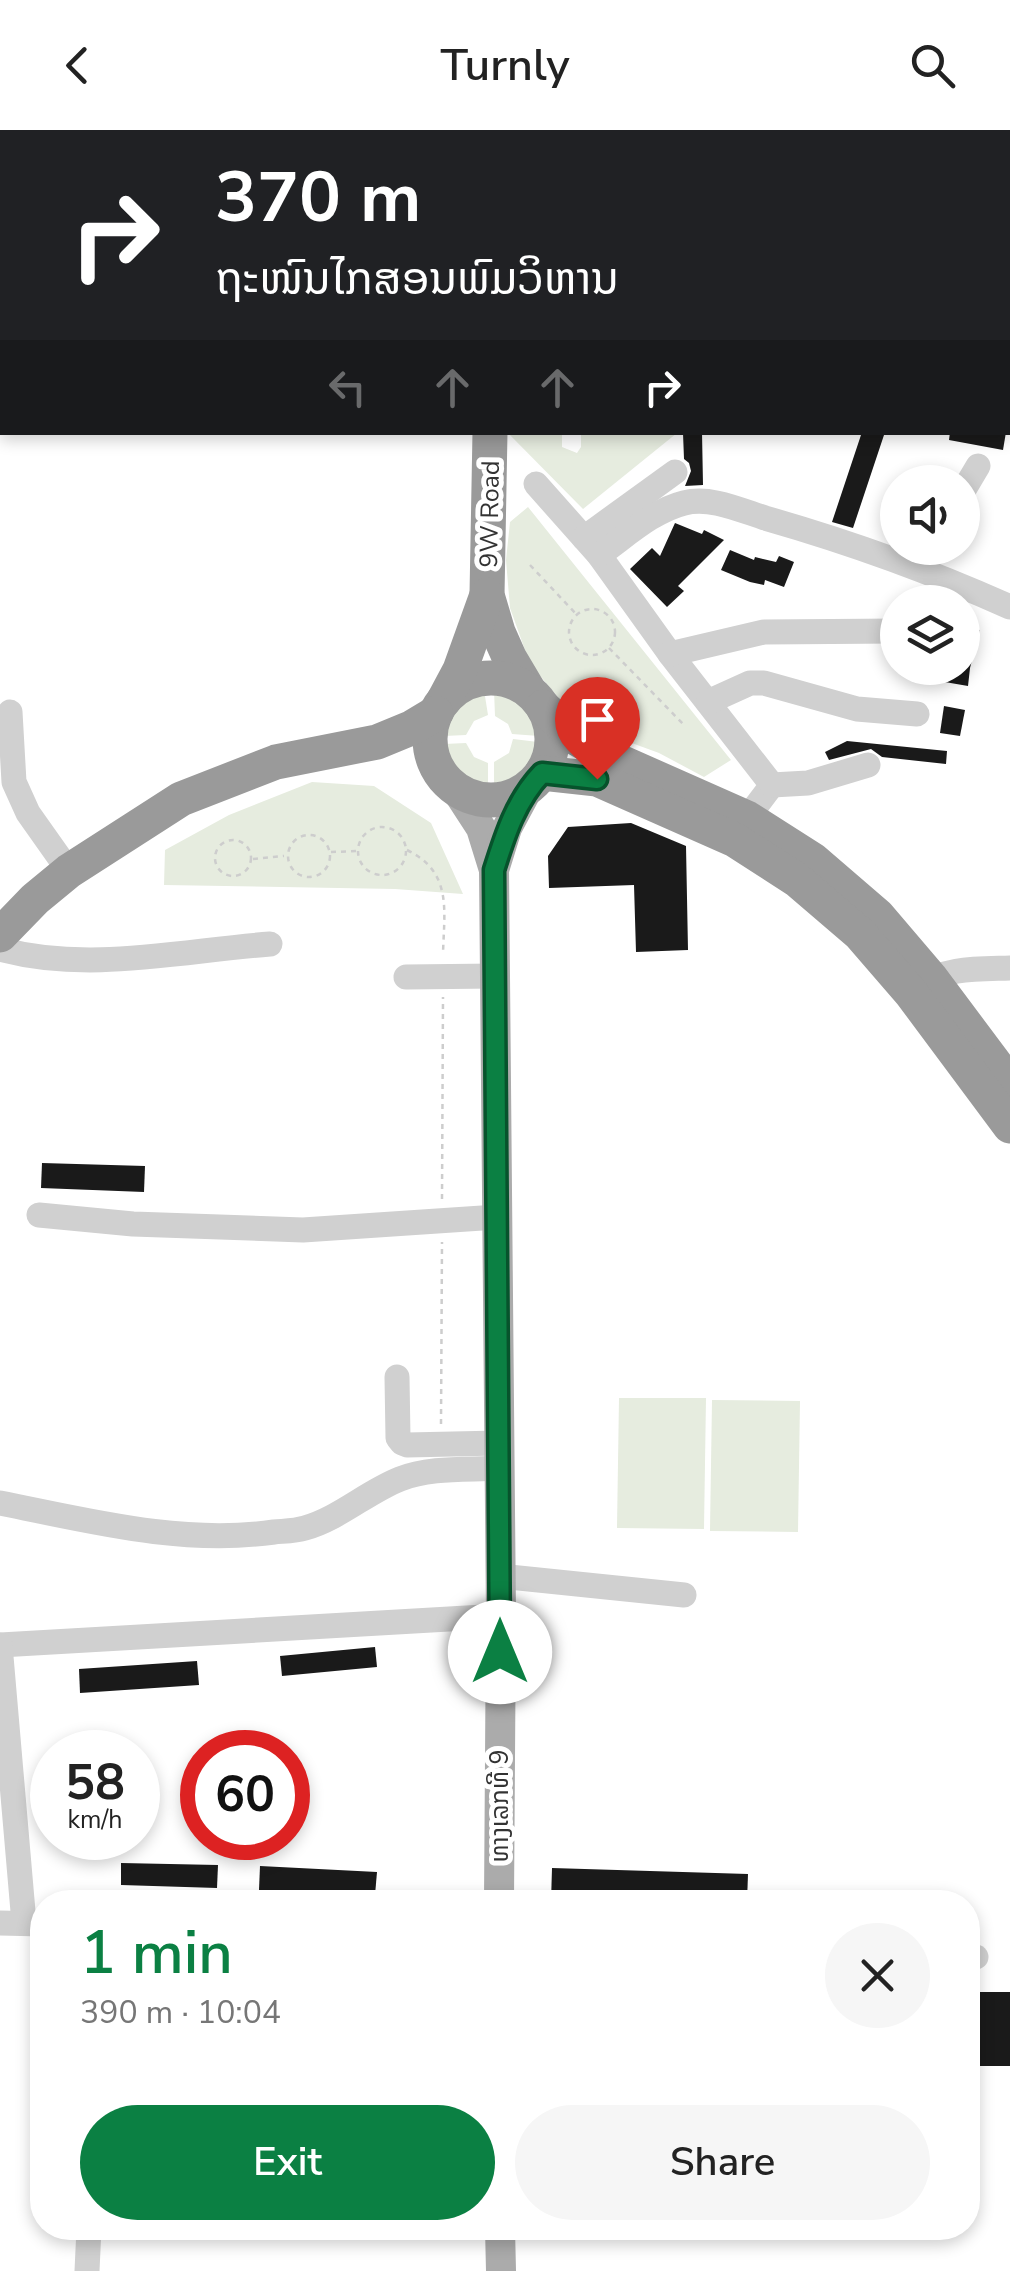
<!DOCTYPE html>
<html lang="en">
<head>
<meta charset="utf-8">
<style>
	body { margin:0; font-family:"Nunito Sans","Noto Sans Lao",sans-serif; background:#f6f6f6; color:#222; height:100vh; display:flex; flex-direction:column; font-size:38px; white-space:nowrap }
	* { box-sizing:border-box; margin:0 }
	p { font-size:32px; color:#767676 }
	.icon { flex:none; width:55px; height:55px; fill:none; stroke:currentColor; stroke-width:2; stroke-linecap:round; stroke-linejoin:round }
	.map { position:relative; flex:1; overflow:hidden }
	.side { position:absolute; left:30px; top:1760px; width:950px; height:350px; display:flex; flex-direction:column; background:#fff; border-radius:40px; box-shadow:0 5px 15px #0003 }
	.side>* { flex:none }
	.banner { position:absolute; left:0px; top:0px; width:1010px; height:305px; box-shadow:0 5px 15px #0003; background:#202124; color:#fff; overflow:hidden }
	.tools { position:absolute; left:880px; top:335px; display:grid; gap:20px }
	.tools a { display:grid; place-items:center; width:100px; height:100px; border-radius:50%; background:#fff; box-shadow:0 5px 15px #0003; font-size:50px }
	.speed { position:absolute; left:30px; top:1600px; display:flex; gap:20px; font-size:50px; font-weight:700; text-align:center }
	.speed>* { display:grid; place-content:center; width:130px; height:130px; border-radius:50%; background:#fff; box-shadow:0 5px 15px #0003; line-height:1 }
	.speed small { font-size:25px; font-weight:400 }
	.speed .limit { border:15px solid #d22; background:#fff; color:#111 }
	.pin { position:absolute; display:grid; place-items:center; width:85px; height:85px; color:#fff; margin:-102px -42px; border-radius:50% 50% 50% 0; rotate:-45deg; box-shadow:0 0 10px #0007 }
	.pin .icon { rotate:45deg }
	.me { position:absolute; width:110px; margin:-55px; rotate:0deg; stroke-linejoin:round; filter:drop-shadow(0 0 8px #0008) }
	.turn { display:flex; align-items:center; gap:35px; height:210px; padding:0 50px; font-size:45px }
	.turn .icon { width:130px; height:130px; stroke-width:2.5 }
	.turn b { display:block; font-size:70px; line-height:85px }
	.lanes { display:flex; align-items:center; height:95px; padding:0 50px; background:#0003; justify-content:center; gap:50px; direction:ltr }
	.lanes .off { opacity:.35 }
	.round { display:grid; place-items:center; flex:none; width:105px; height:105px; border-radius:52px; background:#f6f6f6 }
	.summary { display:flex; align-items:center; justify-content:space-between; height:170px; padding:0 50px }
	h1 { font-size:60px; font-weight:600; line-height:75px; color:#0b8043 }
	.button { display:flex; gap:20px; margin-top:auto; padding:20px 50px }
	.button a { flex:1; height:115px; border-radius:60px; background:#0b8043; color:#fff; font-size:40px; font-weight:600; line-height:115px; text-align:center }
	.button a+a { background:#f6f6f6; color:#222 }
	header { display:flex; justify-content:space-between; align-items:center; height:130px; padding:0 50px; background:#fff; font-size:45px; font-weight:600 }
	.map>svg:first-child { display:block }
</style>
</head>
<body>
<header><svg class="icon" aria-label="back" viewBox="0 0 24 24"><path d="M15 5l-7 7 7 7"/></svg>Turnly<svg class="icon" aria-label="search" viewBox="0 0 24 24"><circle cx="10" cy="10" r="6"/><path d="M15 15l6 6"/></svg></header>
<div class="map">
<svg width="1010" height="2141" viewBox="0 0 1010 2141">
	<rect width="100%" height="100%" fill="#fff"/>
	<g fill="#e6ecdf">
		<path d="M 508,303 L 562,303 L 562,317 L 577,323 L 581,317 L 581,303 L 677,303 L 583,379 Z"/>
		<path d="M 528,377 L 731,630 L 704,647 L 659,623 L 618,608 L 574,586 L 530,534 L 510,478 L 506,430 L 510,392 Z"/>
		<path d="M 484,560 L 488,585 L 474,591 L 466,605 L 444,606 C 448,581 460,568 484,560 Z"/>
		<path d="M 494,560 C 521,564 533,581 539,606 L 512,604 L 508,594 L 495,586 Z"/>
		<path d="M 513,609 L 538,612 C 534,635 518,652 494,655 L 494,632 L 509,623 Z"/>
		<path d="M 466,613 L 474,627 L 488,633 L 488,655 C 464,650 450,638 444,614 Z"/>
		<path d="M 312,652 L 374,656 L 431,693 L 463,764 L 395,759 L 164,755 L 165,720 L 229,685 Z"/>
		<path d="M 619,1268 L 706,1268 L 704,1399 L 617,1398 Z"/>
		<path d="M 712,1270 L 800,1271 L 798,1402 L 710,1401 Z"/>
	</g>
	<g fill="#1a1a1a">
		<path d="M 702,302 L 703,355 L 685,356 L 691,341 L 689,333 L 684,329 L 683,303 Z"/>
		<path d="M 862,302 L 885,302 L 853,398 L 832,392 Z"/>
		<path d="M 950,302 L 1006,302 L 1003,320 L 949,310 Z"/>
		<path d="M 675,393 L 702,404 L 704,400 L 724,410 L 678,456 L 684,461 L 667,477 L 630,439 L 652,418 L 660,426 Z"/>
		<path d="M 730,420 L 754,430 L 755,427 L 776,432 L 779,426 L 794,432 L 784,457 L 765,450 L 764,455 L 750,452 L 721,440 Z"/>
		<path d="M 962,496 L 980,500 L 970,538 L 968,556 L 939,551 L 942,538 L 962,538 Z"/>
		<path d="M 944,576 L 965,580 L 960,606 L 940,603 Z"/>
		<path d="M 847,611 L 947,621 L 946,634 L 882,627 L 871,619 L 829,630 L 825,622 Z"/>
		<path d="M 631,693 L 686,716 L 688,820 L 636,822 L 634,755 L 549,758 L 548,726 L 568,697 Z"/>
		<path d="M 42,1033 L 145,1036 L 144,1062 L 41,1058 Z"/>
		<path d="M 375,1517 L 377,1537 L 282,1546 L 280,1526 Z"/>
		<path d="M 197,1531 L 199,1555 L 80,1563 L 79,1539 Z"/>
		<path d="M 121,1733 L 218,1735 L 217,1758 L 121,1755 Z"/>
		<path d="M 260,1736 L 377,1742 L 375,1765 L 259,1760 Z"/>
		<path d="M 552,1738 L 748,1744 L 747,1772 L 551,1772 Z"/>
		<rect x="968" y="1862" width="42" height="74"/>
	</g>
	<g fill="none" stroke-linecap="round" stroke-linejoin="round">
		<g stroke="#cdcdcd" stroke-width="2.5" stroke-dasharray="5 5" stroke-linecap="butt">
			<path d="M 530,435 L 577,485"/>
			<circle cx="592" cy="502" r="23"/>
			<path d="M 609,518 L 684,595"/>
			<circle cx="382" cy="721" r="24"/>
			<circle cx="309" cy="726" r="21"/>
			<circle cx="233" cy="728" r="18"/>
			<path d="M 407,720 C 453,742 444,781 443,824"/>
			<path d="M 331,722 L 358,721"/>
			<path d="M 253,729 L 284,726"/>
			<path d="M 442,1069 L 443,867"/>
			<path d="M 441,1294 L 442,1112"/>
		</g>
		<g stroke="#d0d0d0" stroke-width="25">
			<path d="M 174,0 L 174,2"/>
			<path d="M 431,0 L 431,2"/>
			<path d="M 357,2 L 357,0"/>
			<path d="M 0,167 L 2,168"/>
			<path d="M 536,354 L 599,425 L 670,524 L 772,655 L 747,688"/>
			<path d="M 962,363 L 978,336"/>
			<path d="M 584,408 L 675,342"/>
			<path d="M 599,425 C 625,407 652,381 684,373 C 710,366 740,380 765,388 C 849,412 930,441 1010,477"/>
			<path d="M 670,524 L 764,502 L 898,501"/>
			<path d="M 708,572 L 750,553 L 764,553 L 857,579 L 917,584"/>
			<path d="M 10,582 L 14,652 L 28,683 L 69,741"/>
			<path d="M 772,655 L 808,653 L 868,635"/>
			<path d="M 0,819 C 88,843 180,821 270,814"/>
			<path d="M 406,847 L 495,846"/>
			<path d="M 919,857 C 943,837 980,839 1010,838"/>
			<path d="M 39,1085 L 133,1094 L 303,1100 L 497,1087"/>
			<path d="M 397,1247 L 398,1308 L 402,1313 L 407,1315 L 499,1313"/>
			<path d="M 0,1373 C 90,1391 182,1415 274,1402 C 284,1401 295,1401 305,1398 C 340,1388 367,1362 400,1349 C 430,1337 468,1340 499,1338"/>
			<path d="M 500,1446 L 684,1465"/>
			<path d="M 0,1515 L 501,1486"/>
			<path d="M 0,1515 L 24,1793"/>
			<path d="M 0,1793 L 42,1794"/>
			<path d="M 968,1827 L 976,1827"/>
			<path d="M 87,2141 L 89,2098"/>
		</g>
		<g stroke="#ababab" stroke-width="30">
			<path d="M 455,658 L 481,698 L 494,740 L 501,1486 L 499,1772"/>
			<path d="M 494,740 L 507,698 L 529,657"/>
			<path d="M 500,2098 L 501,2141"/>
		</g>
		<g stroke="#9a9a9a" stroke-width="35">
			<path d="M 488,0 L 488,2"/>
			<path d="M 490,302 L 487,465 L 498,502 L 510,529 L 529,561"/>
			<circle cx="491" cy="609" r="61"/>
			<path d="M 444,570 L 460,540 L 487,465"/>
			<path d="M 543,577 L 576,608 L 607,626 L 747,688 L 813,730 L 878,786 L 930,847 L 1010,954"/>
			<path d="M 542,643 L 597,649 L 735,710 L 797,750 L 860,804 L 911,863 L 1010,996"/>
			<path d="M 0,805 L 35,769 L 69,741 L 181,669 L 276,632 L 377,612 L 411,598 L 436,583"/>
		</g>
	</g>
	<g fill="none" stroke-linecap="round" stroke-linejoin="round">
		<g stroke="#07532c" stroke-width="25">
			<path id="route" d="M 500,1522 L 494,740 C 505,705 516,670 542,643 L 597,649"/>
		</g>
		<use href="#route" stroke="#0b8043" stroke-width="18"/>
	</g>
	<g text-anchor="middle" stroke-width="10" stroke-linejoin="round" paint-order="stroke">
		<g font-size="25" fill="#333" stroke="#fff">
			<text transform="translate(489 384) rotate(-89)" y="9">9W Road</text>
			<text transform="translate(499 1676) rotate(-90)" y="9">ທາງເລກທີ 9</text>
		</g>
	</g>
</svg>
<div class="tools">
<a><svg class="icon" aria-label="sound" viewBox="0 0 24 24"><path d="M4 9h4l5-4v14l-5-4H4zM17 9q2 3 0 6"/></svg></a>
<a><svg class="icon" aria-label="layers" viewBox="0 0 24 24"><path d="M12 4l9 5-9 5-9-5zM3 14l9 5 9-5"/></svg></a>
</div>
<div class="speed"><div>58<small>km/h</small></div><div class="limit">60</div></div>
<div class="pin" style="left:597px;top:649px;background:#d93025"><svg class="icon" aria-label="arrive" viewBox="0 0 24 24"><path d="M6 21V4h12l-3 4 3 4H6"/></svg></div>
<svg class="me" style="left:500px;top:1522px" viewBox="-20 -20 40 40"><circle r="19" fill="#fff"/><path d="M0-13L10 11 0 6-10 11z" fill="#0b8043"/></svg>
<div class="banner">
<div class="turn"><svg class="icon" aria-label="right" viewBox="0 0 24 24"><path d="M7 20v-9h11M14 6l5 5-5 5"/></svg><div><b>370 m</b>ຖະໜົນໄກສອນພົມວິຫານ</div></div>
<div class="lanes"><svg class="icon off" aria-label="left" viewBox="0 0 24 24"><path d="M17 20v-9H6M10 6l-5 5 5 5"/></svg><svg class="icon off" aria-label="ahead" viewBox="0 0 24 24"><path d="M12 20V5M6 11l6-6 6 6"/></svg><svg class="icon off" aria-label="ahead" viewBox="0 0 24 24"><path d="M12 20V5M6 11l6-6 6 6"/></svg><svg class="icon" aria-label="right" viewBox="0 0 24 24"><path d="M7 20v-9h11M14 6l5 5-5 5"/></svg></div>
</div>
<section class="side">
<div class="summary"><div><h1>1 min</h1><p>390 m · 10:04</p></div><a class="round"><svg class="icon" aria-label="close" viewBox="0 0 24 24"><path d="M6 6l12 12M18 6L6 18"/></svg></a></div>
<div class="button"><a>Exit</a><a>Share</a></div>
</section>
</div>
</body>
</html>
